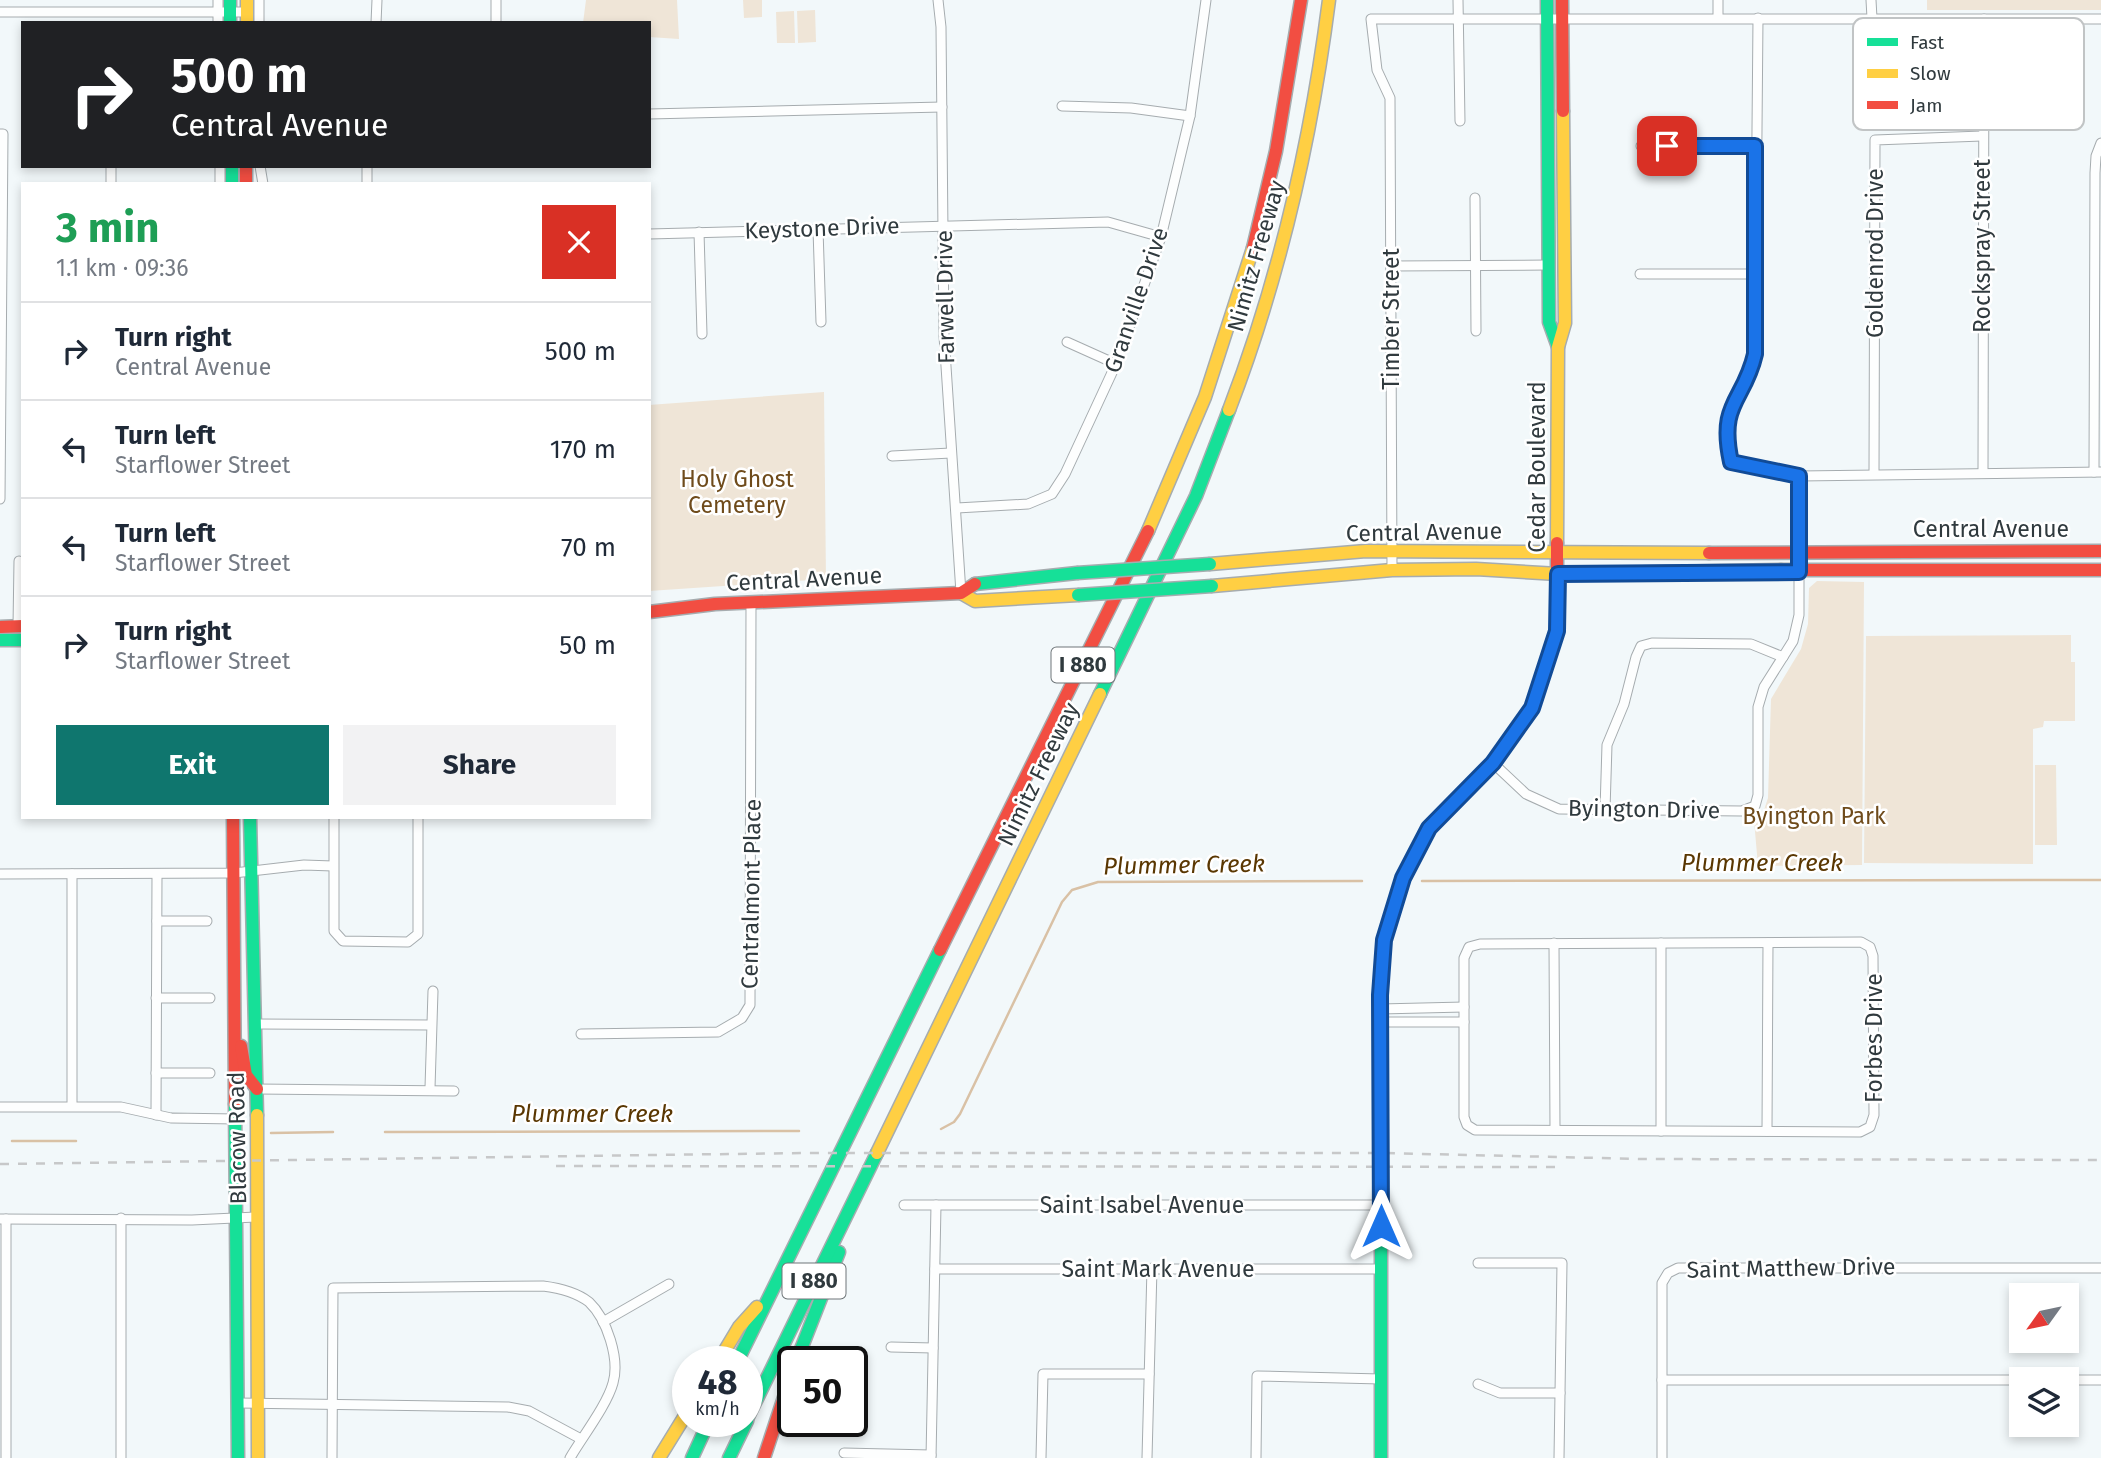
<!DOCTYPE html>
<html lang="en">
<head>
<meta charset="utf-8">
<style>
	body { margin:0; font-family:"Fira Sans",sans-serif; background:#f2f2f3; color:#1f2937; height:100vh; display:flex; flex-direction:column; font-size:26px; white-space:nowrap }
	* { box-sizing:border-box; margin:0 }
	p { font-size:23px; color:#747a83 }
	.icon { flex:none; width:38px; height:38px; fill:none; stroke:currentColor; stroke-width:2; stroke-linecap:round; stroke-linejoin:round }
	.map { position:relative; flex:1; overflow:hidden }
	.sheet { position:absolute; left:21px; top:182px; width:630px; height:637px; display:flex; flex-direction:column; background:#fff; border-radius:0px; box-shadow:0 4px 10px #0003 }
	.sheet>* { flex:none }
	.banner { position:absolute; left:21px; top:21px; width:630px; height:147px; border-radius:0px; box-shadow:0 4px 10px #0003; background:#202124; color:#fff; overflow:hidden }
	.needle { width:46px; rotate:237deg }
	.tools { position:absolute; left:2009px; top:1283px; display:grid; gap:14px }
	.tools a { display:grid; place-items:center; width:70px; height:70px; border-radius:0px; background:#fff; box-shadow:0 4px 10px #0003; font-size:35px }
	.speed { position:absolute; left:672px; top:1346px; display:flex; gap:14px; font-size:35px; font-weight:700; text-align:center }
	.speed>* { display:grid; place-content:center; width:91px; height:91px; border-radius:50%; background:#fff; box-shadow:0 4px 10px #0003; line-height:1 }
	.speed small { font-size:18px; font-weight:400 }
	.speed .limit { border:4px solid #111; border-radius:10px; background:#fff; color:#111 }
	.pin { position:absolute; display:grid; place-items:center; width:60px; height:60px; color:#fff; margin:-30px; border-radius:14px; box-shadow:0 4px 10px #0006 }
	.me { position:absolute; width:77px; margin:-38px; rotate:0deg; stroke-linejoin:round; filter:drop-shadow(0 0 5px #0008) }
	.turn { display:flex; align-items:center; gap:24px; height:147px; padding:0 35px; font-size:32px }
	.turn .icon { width:91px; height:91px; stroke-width:2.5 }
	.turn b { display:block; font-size:49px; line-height:60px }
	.round { display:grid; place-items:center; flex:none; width:74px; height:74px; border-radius:0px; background:#f2f2f3 }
	.overview { display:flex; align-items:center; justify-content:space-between; height:119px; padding:0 35px }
	h1 { font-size:42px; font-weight:700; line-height:52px; color:#1e9e55 }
	.button { display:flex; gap:14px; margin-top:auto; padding:14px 35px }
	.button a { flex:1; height:80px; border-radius:0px; background:#0f766e; color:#fff; font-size:28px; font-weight:700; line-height:80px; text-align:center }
	.button a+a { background:#f2f2f3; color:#1f2937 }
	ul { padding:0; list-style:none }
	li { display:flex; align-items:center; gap:21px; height:98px; padding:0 35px; border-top:2px solid #e0e1e3 }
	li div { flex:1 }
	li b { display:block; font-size:26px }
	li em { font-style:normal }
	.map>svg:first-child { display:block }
</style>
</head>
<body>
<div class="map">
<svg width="2101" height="1458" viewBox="0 0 2101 1458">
	<rect width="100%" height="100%" fill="#f2f8fa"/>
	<g fill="#efe5d7">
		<path d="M 586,0 L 677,0 L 679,39 L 649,37 L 649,23 L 583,23 Z"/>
		<path d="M 743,0 L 762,0 L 762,17 L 744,18 Z"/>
		<rect x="1927" y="0" width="174" height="10"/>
		<path d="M 815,10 L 816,42 L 798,43 L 797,11 Z"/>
		<path d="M 794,11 L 795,43 L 777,43 L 776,12 Z"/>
		<path d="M 824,392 L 826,579 L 649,591 L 649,405 Z"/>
		<path d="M 1817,581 L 1864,582 L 1862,865 L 1758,866 L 1754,820 L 1762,816 L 1768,798 L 1771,699 L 1801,649 L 1808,624 L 1809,588 Z"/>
		<path d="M 2071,635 L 2071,662 L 2075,662 L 2075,721 L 2044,721 L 2043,727 L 2033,729 L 2033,864 L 1864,863 L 1866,636 Z"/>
		<path d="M 2035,765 L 2056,765 L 2057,845 L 2035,845 Z"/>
	</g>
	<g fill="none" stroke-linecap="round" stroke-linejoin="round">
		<g stroke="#d9c1a5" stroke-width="2.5">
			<path d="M 1422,881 L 2101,880"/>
			<path d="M 941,1129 L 954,1122 L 960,1114 L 1062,902 L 1072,890 L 1098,882 L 1362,881"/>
			<path d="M 385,1132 L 799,1131"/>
			<path d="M 271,1133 L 333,1132"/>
			<path d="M 12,1141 L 76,1141"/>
		</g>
		<g stroke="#a6acaf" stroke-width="11">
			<g id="street">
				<path d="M 218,0 L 218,23"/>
				<path d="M 259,0 L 259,23"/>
				<path d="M 496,0 L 496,23"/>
				<path d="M 938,0 L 941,27 L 944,336 L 961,593"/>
				<path d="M 1458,0 L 1460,121"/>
				<path d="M 1718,0 L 1718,18"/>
				<path d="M 1871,0 L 1872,18"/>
				<path d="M 0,12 L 247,12"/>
				<path d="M 1758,18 L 1755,353 C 1744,402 1718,402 1731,462 L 1799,476 L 2101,472"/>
				<path d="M 376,23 L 377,0"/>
				<path d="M 1062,106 L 1131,108 L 1190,116"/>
				<path d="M 649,114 L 942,107"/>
				<path d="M 0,134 L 3,134 L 0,499"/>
				<path d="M 1641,146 L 1755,146"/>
				<path d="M 111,166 L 111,184"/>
				<path d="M 220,166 L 220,184"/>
				<path d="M 260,166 L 263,184"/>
				<path d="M 367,166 L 367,184"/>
				<path d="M 1475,198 L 1476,331"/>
				<path d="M 818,229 L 821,322"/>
				<path d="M 699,232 L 702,334"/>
				<path d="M 649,234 L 1108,222 L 1161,237"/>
				<path d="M 1391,266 L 1548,265"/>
				<path d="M 1640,274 L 1756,274"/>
				<path d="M 1067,342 L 1116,364"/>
				<path d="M 892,456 L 951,453"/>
				<path d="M 2094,472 L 2095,173 L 2096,156 L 2101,143"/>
				<path d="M 1983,473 L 1984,19"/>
				<path d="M 1874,474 L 1875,140 L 1982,136"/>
				<path d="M 957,508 L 1028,504 L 1052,494 L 1065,474 L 1116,364 L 1161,237 L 1190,116 L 1206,0"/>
				<path d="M 1392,570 L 1390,98 L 1377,70 L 1371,19 L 2101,19"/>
				<path d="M 18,626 L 19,561"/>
				<path d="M 1493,763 L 1526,794 L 1559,809 L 1742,811 L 1755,806 L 1758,795 L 1758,707 L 1764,687 L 1793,641 L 1799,615 L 1799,476"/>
				<path d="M 1605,810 L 1607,745 L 1624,704 L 1636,657 L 1641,646 L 1652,643 L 1751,644 L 1783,657"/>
				<path d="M 334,817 L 334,931 L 343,941 L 408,942 L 418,934 L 418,817"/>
				<path d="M 0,874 L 234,873 L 304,865 L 333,866"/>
				<path d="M 72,874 L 72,1105"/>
				<path d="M 157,921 L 207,921"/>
				<path d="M 1861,942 L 1870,947 L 1873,956 L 1874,1115 L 1870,1127 L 1860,1132 L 1475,1130 L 1467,1125 L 1464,1117 L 1464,958 L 1469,947 L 1480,944 Z"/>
				<path d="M 1554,943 L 1555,1130"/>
				<path d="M 1661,943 L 1661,1131"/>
				<path d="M 156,998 L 210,998"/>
				<path d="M 1380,1009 L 1464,1007"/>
				<path d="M 1380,1022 L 1464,1022"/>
				<path d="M 257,1024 L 431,1025"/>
				<path d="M 581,1034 L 718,1032 L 742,1018 L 750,1005 L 751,602"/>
				<path d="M 156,1073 L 210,1073"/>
				<path d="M 430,1088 L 433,991"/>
				<path d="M 257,1089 L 454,1091"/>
				<path d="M 0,1107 L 121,1107 L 171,1118 L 237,1119"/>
				<path d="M 156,1115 L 157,874"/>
				<path d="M 1767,1131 L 1768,943"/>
				<path d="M 904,1205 L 1381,1205"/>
				<path d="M 121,1218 L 121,1458"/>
				<path d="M 0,1219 L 192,1220 L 258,1217"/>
				<path d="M 6,1219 L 6,1458"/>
				<path d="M 1478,1263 L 1562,1263 L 1559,1458"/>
				<path d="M 935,1269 L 1381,1269"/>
				<path d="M 603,1322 L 669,1284"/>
				<path d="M 891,1347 L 933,1348"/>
				<path d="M 1662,1380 L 2021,1380"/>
				<path d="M 2067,1380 L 2101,1380"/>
				<path d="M 1478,1384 L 1500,1393 L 1560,1393"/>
				<path d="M 238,1403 L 508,1407 L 529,1411 L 581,1439"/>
				<path d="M 844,1453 L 931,1455"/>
				<path d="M 332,1458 L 333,1288 L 543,1286 C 559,1288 576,1292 589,1302 C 607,1319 620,1359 613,1383 C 607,1405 583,1436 570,1458"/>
				<path d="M 931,1458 L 936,1205"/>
				<path d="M 1041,1458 L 1043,1374 L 1149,1374"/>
				<path d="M 1147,1458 L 1152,1268"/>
				<path d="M 1256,1458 L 1257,1376 L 1381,1379"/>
				<path d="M 1662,1458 L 1662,1283 L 1668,1273 L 1678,1268 L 2101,1268"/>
			</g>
		</g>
		<g stroke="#a6acaf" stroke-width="15">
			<g id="fast">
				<path d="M 230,0 L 230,23"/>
				<path d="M 1547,0 L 1549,322 L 1558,347"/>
				<path d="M 232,166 L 232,184"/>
				<path d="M 975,584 L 1077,573"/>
				<path d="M 0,640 L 23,640"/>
				<path d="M 1100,694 L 1196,496 L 1229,410"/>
				<path d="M 250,817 L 257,1115"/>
				<path d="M 235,1104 L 238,1458"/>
				<path d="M 737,1362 L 940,950"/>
				<path d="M 796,1362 L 839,1252"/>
				<path d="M 747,1419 L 877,1153"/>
				<path d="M 692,1458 L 709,1421"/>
				<path d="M 729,1458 L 747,1421"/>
				<path d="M 1381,1458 L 1381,983"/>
			</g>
		</g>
		<g stroke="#a6acaf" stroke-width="15">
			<g id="slow">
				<path d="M 247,0 L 247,23"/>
				<path d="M 1229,410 C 1280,277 1311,141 1329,0"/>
				<path d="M 1148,531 L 1205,397 L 1253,248"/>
				<path d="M 1557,543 L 1558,347 L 1565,323 L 1563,111"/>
				<path d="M 1210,564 L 1366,551 L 1709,553"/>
				<path d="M 1212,586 L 1392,570 L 1476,569 L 1558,574 L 1781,570"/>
				<path d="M 961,593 L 975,601 L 1078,595"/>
				<path d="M 257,1115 L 258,1458"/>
				<path d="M 877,1153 L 1100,694"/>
				<path d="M 718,1362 L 739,1327 L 757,1307"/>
				<path d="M 659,1458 L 688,1411"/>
			</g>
		</g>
		<g stroke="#a6acaf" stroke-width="15">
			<g id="jam">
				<path d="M 1562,0 L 1563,111"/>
				<path d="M 246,166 L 246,184"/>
				<path d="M 1253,248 L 1276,151 L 1301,0"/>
				<path d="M 1709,553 L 2101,551"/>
				<path d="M 1781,570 L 2101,570"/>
				<path d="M 649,612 L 715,604 L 961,593 L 975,584"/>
				<path d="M 0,627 L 23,626"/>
				<path d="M 233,817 L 235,1104"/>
				<path d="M 940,950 L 1148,531"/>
				<path d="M 1381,983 L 1384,940 L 1403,878 L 1429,828 L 1493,763 L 1532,708 L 1557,631 L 1557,543"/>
				<path d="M 241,1046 L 246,1075 L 257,1089"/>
				<path d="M 764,1458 L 793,1370"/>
			</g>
		</g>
		<use href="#street" stroke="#fdfefe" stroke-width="9"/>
		<use href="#fast" stroke="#16e098" stroke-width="12"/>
		<use href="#slow" stroke="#ffcf43" stroke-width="12"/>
		<use href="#jam" stroke="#f24e42" stroke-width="12"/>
		<g stroke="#c7c8c9" stroke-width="2.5" stroke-dasharray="9 9" stroke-linecap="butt">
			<path d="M 0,1164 L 802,1153 L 1381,1153 L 1643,1159 L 2101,1160"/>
			<path d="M 556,1166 L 1561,1167"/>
		</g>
		<g stroke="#a6acaf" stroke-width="15" stroke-linecap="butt">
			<g id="fast-bridge">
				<path d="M 1077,573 L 1210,564"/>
				<path d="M 1078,595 L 1212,586"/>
			</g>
		</g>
		<use href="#fast-bridge" stroke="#16e098" stroke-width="12"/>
	</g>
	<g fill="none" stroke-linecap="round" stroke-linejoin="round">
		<g stroke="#114b97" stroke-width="18">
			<path id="route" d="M 1381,1226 L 1380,995 L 1384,940 L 1403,878 L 1429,828 L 1493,763 L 1532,708 L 1557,631 L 1558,574 L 1799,572 L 1799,476 L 1731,462 C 1718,402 1744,402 1755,354 L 1755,146 L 1667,146"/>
		</g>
		<use href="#route" stroke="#1a73e8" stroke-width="12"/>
	</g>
	<g text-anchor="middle" stroke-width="5" stroke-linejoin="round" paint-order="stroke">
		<g fill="#fff" stroke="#6e7578" stroke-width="2">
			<rect x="1051.5" y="647.5" width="63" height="35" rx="5"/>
			<rect x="782.5" y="1263.5" width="63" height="35" rx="5"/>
		</g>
		<g font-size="21" font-weight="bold" fill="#303a3e">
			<text x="1083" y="672">I 880</text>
			<text x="814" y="1288">I 880</text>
		</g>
		<g font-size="23" fill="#303a3e" stroke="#fff">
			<text transform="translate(822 228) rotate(-2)" y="8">Keystone Drive</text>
			<text transform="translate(1982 246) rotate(-90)" y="8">Rockspray Street</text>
			<text transform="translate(1875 253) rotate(-90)" y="8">Goldenrod Drive</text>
			<text transform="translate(1256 256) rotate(-74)" y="8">Nimitz Freeway</text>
			<text transform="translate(945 297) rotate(-91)" y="8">Farwell Drive</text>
			<text transform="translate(1136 300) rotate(-71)" y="8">Granville Drive</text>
			<text transform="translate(1391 319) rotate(-90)" y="8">Timber Street</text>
			<text transform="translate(1537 467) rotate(-90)" y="8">Cedar Boulevard</text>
			<text x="1991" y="537">Central Avenue</text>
			<text transform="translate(1424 532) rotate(-1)" y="8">Central Avenue</text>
			<text transform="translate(804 579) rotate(-3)" y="8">Central Avenue</text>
			<text transform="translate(1038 774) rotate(-64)" y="8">Nimitz Freeway</text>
			<text transform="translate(1644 809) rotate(1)" y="8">Byington Drive</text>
			<text transform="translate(751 894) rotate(-89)" y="8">Centralmont Place</text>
			<text transform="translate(1874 1038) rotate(-90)" y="8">Forbes Drive</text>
			<text transform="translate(237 1138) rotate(-91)" y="8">Blacow Road</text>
			<text x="1142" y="1213">Saint Isabel Avenue</text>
			<text transform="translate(1791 1268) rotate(-1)" y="8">Saint Matthew Drive</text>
			<text x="1158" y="1277">Saint Mark Avenue</text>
		</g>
		<g font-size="23" fill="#6f4b1b" stroke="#fff">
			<text x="737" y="487">Holy Ghost<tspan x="737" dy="26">Cemetery</tspan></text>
			<text x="1814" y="824">Byington Park</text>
		</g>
		<g font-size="24" font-style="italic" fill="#5a3702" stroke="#fff">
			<text x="1762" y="871">Plummer Creek</text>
			<text transform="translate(1184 865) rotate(-1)" y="8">Plummer Creek</text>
			<text x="592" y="1122">Plummer Creek</text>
		</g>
	</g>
	<rect x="1853" y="18" width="231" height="112" rx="10" fill="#fff" stroke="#c1c4c5" stroke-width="2"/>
	<rect x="1867" y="38" width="31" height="8" fill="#16e098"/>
	<rect x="1867" y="69" width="31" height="9" fill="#ffcf43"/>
	<rect x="1867" y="101" width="31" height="8" fill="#f24e42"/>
	<g font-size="19" fill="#303a3e">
		<text x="1910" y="49">Fast</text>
		<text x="1910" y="80">Slow</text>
		<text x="1910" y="112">Jam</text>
	</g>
</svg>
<div class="tools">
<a><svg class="needle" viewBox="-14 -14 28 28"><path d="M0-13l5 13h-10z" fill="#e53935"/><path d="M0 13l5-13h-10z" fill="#747a83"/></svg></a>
<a><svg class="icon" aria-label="layers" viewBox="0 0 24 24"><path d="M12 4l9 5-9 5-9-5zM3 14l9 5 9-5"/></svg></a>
</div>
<div class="speed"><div>48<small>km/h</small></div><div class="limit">50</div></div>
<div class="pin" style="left:1667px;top:146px;background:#d93025"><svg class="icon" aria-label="arrive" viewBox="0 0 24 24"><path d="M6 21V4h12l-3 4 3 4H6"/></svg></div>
<svg class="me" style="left:1381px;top:1226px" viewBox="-20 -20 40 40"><path d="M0-17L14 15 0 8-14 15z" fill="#1a73e8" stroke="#fff" stroke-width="4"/></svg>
<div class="banner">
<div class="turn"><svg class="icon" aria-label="right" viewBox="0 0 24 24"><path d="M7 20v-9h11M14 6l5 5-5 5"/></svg><div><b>500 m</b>Central Avenue</div></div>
</div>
<section class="sheet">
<div class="overview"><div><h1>3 min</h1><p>1.1 km · 09:36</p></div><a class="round" style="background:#d93025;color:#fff"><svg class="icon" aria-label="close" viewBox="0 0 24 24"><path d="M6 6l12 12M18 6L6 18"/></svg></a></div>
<ul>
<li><svg class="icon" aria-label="right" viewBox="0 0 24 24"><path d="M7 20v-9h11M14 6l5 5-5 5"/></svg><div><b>Turn right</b><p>Central Avenue</p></div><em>500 m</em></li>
<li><svg class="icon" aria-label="left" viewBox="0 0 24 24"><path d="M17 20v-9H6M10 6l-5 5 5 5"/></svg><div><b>Turn left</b><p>Starflower Street</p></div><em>170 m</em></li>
<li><svg class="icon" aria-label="left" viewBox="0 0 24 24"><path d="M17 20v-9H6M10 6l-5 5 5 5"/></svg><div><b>Turn left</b><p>Starflower Street</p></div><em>70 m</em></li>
<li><svg class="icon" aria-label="right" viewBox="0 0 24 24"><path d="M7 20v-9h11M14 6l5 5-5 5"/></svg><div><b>Turn right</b><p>Starflower Street</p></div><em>50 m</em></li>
</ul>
<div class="button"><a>Exit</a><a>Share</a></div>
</section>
</div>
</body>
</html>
